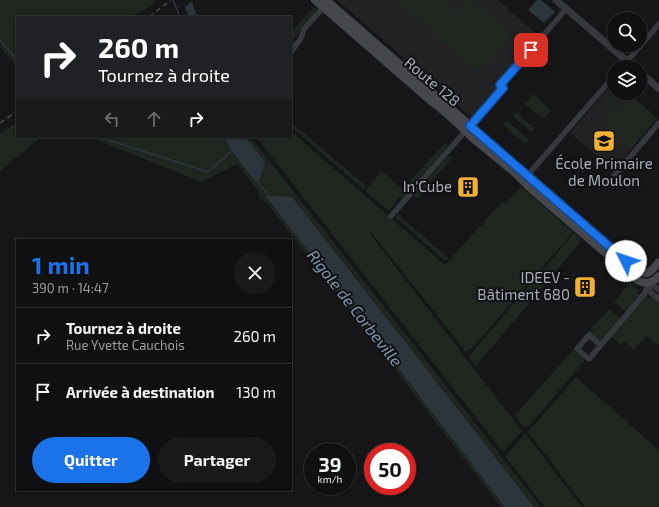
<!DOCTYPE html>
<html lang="fr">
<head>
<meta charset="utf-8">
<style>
	body { margin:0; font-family:"Exo 2",sans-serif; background:#19191b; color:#f1f3f6; height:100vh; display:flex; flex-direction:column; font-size:15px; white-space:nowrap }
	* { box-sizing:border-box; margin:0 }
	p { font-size:13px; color:#9c9d9f }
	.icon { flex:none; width:22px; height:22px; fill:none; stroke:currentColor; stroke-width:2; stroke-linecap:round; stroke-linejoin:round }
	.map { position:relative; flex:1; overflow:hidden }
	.details { position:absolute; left:16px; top:239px; width:276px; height:252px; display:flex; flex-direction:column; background:#101012; border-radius:0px; box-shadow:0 1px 3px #0004,0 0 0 1px #303032 }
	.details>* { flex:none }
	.guide { position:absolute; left:16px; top:16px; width:276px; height:122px; border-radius:0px; box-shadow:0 1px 3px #0004,0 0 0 1px #303032; background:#202124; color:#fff; overflow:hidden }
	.controls { position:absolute; left:607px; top:12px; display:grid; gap:8px }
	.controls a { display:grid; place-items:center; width:40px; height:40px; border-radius:50%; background:#101012; box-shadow:0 1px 3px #0004,0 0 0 1px #303032; font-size:20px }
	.speed { position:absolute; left:304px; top:443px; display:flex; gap:8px; font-size:20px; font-weight:700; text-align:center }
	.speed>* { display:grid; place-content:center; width:52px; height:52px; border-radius:50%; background:#101012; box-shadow:0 1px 3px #0004,0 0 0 1px #303032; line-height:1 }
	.speed small { font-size:10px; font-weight:400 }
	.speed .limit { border:6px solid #d22; background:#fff; color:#111 }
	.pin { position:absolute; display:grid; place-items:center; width:34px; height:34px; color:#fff; margin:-17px; border-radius:8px; box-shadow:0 2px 6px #0006 }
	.me { position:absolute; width:44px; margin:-22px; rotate:311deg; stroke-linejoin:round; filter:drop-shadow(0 0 3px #0008) }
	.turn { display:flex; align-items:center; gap:14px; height:84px; padding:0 16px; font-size:18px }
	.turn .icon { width:52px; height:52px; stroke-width:2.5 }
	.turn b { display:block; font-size:28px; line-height:34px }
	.lanes { display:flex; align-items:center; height:38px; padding:0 16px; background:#0003; justify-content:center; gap:20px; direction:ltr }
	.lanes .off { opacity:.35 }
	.round { display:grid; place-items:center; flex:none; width:42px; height:42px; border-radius:21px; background:#19191b }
	.headline { display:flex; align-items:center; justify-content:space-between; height:68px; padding:0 16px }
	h1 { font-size:24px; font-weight:700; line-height:30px; color:#1a73e8 }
	.button { display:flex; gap:8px; margin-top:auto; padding:8px 16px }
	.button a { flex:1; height:46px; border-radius:24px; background:#1a73e8; color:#fff; font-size:16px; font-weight:700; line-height:46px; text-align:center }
	.button a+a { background:#19191b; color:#f1f3f6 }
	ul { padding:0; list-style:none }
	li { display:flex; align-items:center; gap:12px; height:56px; padding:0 16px; border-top:1px solid #303032 }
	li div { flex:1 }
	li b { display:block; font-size:15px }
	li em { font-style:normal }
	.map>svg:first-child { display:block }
</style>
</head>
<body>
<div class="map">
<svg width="659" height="507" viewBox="0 0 659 507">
	<rect width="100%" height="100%" fill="#161618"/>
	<g fill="#222225">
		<path d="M 337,0 L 498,0 L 540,37 L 529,49 L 528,49 L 497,83 L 500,86 L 473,118 Z"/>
		<path d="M 614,82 L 614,93 L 636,93 L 633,97 L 657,118 L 613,170 L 570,133 Z"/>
	</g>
	<g fill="#1e261f">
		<path d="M 0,0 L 155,0 L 155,1 C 147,10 140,11 130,17 L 17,17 L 17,66 L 0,47 Z"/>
		<path d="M 396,0 L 442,0 L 456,13 L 467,0 L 473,0 L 512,34 L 480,72 Z"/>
		<path d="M 314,7 L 318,11 L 293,40 L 295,42 L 291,48 L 291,33 Z"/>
		<path d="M 625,93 L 632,98 L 633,97 L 657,118 L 630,150 L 604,119 L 626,102 L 621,97 Z"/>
		<path d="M 533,94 L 551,110 L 543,119 L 525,104 Z"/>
		<path d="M 612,94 L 619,100 L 609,111 L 602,105 Z"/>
		<path d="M 517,112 L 521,115 L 520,117 L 530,125 L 531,124 L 535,128 L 531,132 L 513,116 Z"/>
		<path d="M 507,121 L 529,140 L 525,144 L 503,125 Z"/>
		<path d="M 17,122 L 17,137 L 41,137 L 0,171 L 0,134 Z"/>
		<path d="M 291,122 L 366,186 L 363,189 L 291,127 Z"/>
		<path d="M 291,131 L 445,265 L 502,202 L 506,204 L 521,187 L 573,232 L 475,345 L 466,352 L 370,231 L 369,232 L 522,431 L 503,452 L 256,137 L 291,137 Z"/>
		<path d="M 89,137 L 249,137 L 268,159 L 541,507 L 501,507 L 267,203 L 259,198 L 259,192 L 237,164 L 202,182 Z"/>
		<path d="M 445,143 L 448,146 L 403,199 L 400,197 L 388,211 L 365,191 L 381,171 L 403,189 Z"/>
		<path d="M 449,155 L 452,158 L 417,198 L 414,196 Z"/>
		<path d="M 398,214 L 448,258 L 445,261 L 395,217 Z"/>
		<path d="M 574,233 L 582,240 L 476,366 L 468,357 Z"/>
		<path d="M 630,282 L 639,290 L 637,293 L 640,296 L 626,312 L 614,302 Z"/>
		<path d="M 646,295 L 650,299 L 652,296 L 659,301 L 659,343 L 658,345 L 646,336 L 634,350 L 624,341 L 621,345 L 611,336 Z"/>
		<path d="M 610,309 L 621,319 L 600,342 L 588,333 L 602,316 L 603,317 Z"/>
		<path d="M 573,350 L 585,360 L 529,426 C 522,428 519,421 515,415 Z"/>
		<path d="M 576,377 L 659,450 L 659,507 L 585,507 L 528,432 Z"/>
		<path d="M 525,433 L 582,507 L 545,507 L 505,457 Z"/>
	</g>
	<g fill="#2c353c">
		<path d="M 537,0 L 541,0 L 555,12 L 544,23 L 528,10 Z"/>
		<path d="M 191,2 L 192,2 L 197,17 L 189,17 L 185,7 Z"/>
		<path d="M 225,137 L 245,137 L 265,162 L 258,184 C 246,169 232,155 225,137 Z"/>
		<path d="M 266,196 L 292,197 L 534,507 L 505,507 Z"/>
	</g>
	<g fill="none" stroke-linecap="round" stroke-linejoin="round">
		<g stroke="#2c353c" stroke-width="1.5">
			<path d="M 173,0 L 180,17"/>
			<path d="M 0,40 L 17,60"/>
			<path d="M 99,137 L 208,172 L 233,150"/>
			<path d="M 258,183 L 270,197"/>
		</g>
		<g stroke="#37383d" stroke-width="5.5">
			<path d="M 291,52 L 301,38 L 304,29 L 324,7"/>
			<path d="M 622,67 L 659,24"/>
			<path d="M 614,176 L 659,123"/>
			<path d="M 526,177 L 614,76"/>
			<path d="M 391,216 L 503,88 L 501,85 L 566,9"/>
			<path d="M 648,283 L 655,287 L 659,290"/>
			<path d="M 648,284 L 650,292 L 659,299"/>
			<path d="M 600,345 L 589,335 L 577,349 L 589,359 L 645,293 L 648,283"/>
		</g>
		<g stroke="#37383d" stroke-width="7">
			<path d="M 556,0 L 634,67"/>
			<path d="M 640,72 L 659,89"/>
		</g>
		<g stroke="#45474d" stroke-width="8">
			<path d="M 315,0 L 432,102 L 439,107 L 455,121 L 475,140 L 514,172 L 531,189 L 637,280 C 646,285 652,283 659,276"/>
			<path d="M 326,0 L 637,271 C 648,277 652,270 659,262"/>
		</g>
		<g stroke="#4a4c52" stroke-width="1.5" stroke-dasharray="5 4" stroke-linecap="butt">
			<path d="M 149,17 L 171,0"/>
			<path d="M 0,123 L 17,111"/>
		</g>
	</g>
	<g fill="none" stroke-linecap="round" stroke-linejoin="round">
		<g stroke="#114b97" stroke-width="10">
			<path id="route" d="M 531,50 L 500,85 L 503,88 L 470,126 L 626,261"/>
		</g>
		<use href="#route" stroke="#1a73e8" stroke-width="7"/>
	</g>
	<defs>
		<g id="school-square" transform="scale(1.15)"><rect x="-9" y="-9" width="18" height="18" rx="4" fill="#f2b134" stroke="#111113"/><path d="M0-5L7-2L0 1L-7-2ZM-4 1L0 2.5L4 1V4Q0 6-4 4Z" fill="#111"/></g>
		<g id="building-square" transform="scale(1.15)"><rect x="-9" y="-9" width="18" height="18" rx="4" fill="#f2b134" stroke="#111113"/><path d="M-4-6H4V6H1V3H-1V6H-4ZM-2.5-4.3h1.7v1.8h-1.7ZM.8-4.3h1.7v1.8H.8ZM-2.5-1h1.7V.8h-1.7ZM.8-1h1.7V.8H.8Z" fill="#111"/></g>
	</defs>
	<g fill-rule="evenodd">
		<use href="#school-square" x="604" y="141"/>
		<use href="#building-square" x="468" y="187"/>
		<use href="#building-square" x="585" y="287"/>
	</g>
	<g text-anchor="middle" stroke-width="4" stroke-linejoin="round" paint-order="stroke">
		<g font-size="15" fill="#a8adb8" stroke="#111113">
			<text transform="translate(432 82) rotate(40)" y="5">Route 128</text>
		</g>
		<g font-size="15" fill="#a8adb8" stroke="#111113" text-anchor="end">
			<text x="604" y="169" text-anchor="middle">École Primaire<tspan x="604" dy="17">de Moulon</tspan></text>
			<text x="452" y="192">In'Cube</text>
			<text x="570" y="283">IDEEV -<tspan x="570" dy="17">Bâtiment 680</tspan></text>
		</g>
		<g font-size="16" font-style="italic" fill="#7f9bb3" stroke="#111113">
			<text transform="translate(355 308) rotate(52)" y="6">Rigole de Corbeville</text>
		</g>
	</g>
</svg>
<div class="controls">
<a><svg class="icon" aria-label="search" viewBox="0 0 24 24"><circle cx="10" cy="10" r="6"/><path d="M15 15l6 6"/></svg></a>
<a><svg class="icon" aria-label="layers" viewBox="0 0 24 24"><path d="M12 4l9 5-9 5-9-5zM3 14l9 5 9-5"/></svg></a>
</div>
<div class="speed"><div>39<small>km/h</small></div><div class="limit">50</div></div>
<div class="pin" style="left:531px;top:50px;background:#d93025"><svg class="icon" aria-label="arrive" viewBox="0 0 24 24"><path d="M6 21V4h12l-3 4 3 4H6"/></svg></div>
<svg class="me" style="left:626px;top:261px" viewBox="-20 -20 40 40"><circle r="19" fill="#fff"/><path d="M0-13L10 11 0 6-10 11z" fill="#1a73e8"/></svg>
<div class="guide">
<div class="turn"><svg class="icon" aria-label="right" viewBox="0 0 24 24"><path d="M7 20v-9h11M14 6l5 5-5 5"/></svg><div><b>260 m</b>Tournez à droite</div></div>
<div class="lanes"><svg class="icon off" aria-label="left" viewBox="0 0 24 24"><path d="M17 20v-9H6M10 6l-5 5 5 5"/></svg><svg class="icon off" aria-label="ahead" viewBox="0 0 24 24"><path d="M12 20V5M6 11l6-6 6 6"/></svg><svg class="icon" aria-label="right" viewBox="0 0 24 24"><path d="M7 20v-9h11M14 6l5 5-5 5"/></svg></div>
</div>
<section class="details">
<div class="headline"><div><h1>1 min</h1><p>390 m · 14:47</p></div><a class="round"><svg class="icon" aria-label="close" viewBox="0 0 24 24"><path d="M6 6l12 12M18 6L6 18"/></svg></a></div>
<ul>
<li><svg class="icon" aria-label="right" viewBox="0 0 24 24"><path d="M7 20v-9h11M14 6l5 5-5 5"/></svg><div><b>Tournez à droite</b><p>Rue Yvette Cauchois</p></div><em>260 m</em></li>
<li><svg class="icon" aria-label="arrive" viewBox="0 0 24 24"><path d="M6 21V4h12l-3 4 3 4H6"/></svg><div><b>Arrivée à destination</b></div><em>130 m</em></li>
</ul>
<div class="button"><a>Quitter</a><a>Partager</a></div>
</section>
</div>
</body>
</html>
